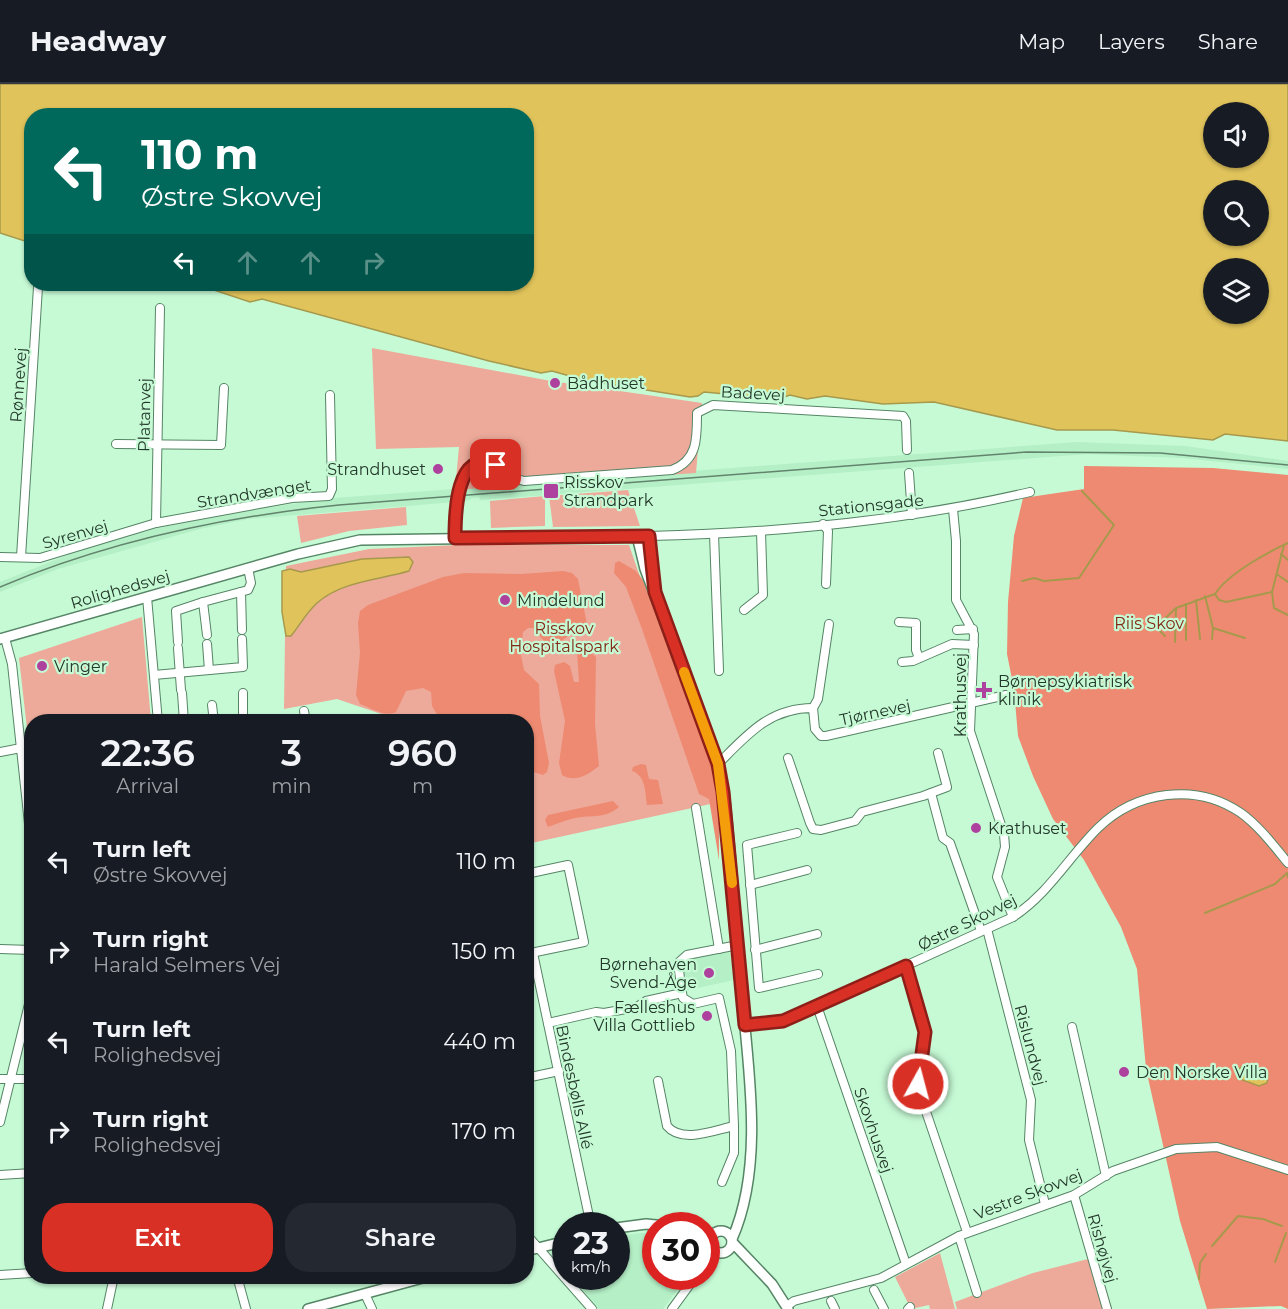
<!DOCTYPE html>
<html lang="en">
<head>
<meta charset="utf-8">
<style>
	body { margin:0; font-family:Montserrat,sans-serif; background:#242831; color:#f1f3f6; height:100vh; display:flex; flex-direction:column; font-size:22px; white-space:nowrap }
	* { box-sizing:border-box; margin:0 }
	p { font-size:20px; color:#9ea1a6 }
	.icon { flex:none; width:33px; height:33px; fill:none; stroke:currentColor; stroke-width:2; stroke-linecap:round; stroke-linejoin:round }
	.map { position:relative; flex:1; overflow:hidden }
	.details { position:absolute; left:24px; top:630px; width:510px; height:570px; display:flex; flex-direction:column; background:#171b24; border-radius:24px; box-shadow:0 2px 4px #0004 }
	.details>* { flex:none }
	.top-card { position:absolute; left:24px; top:24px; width:510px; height:183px; border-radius:24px; box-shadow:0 2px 4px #0004; background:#00695c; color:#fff; overflow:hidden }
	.controls { position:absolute; left:1203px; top:18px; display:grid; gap:12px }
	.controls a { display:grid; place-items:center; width:66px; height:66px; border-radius:50%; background:#171b24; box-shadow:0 2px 4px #0004; font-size:30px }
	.speed { position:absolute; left:552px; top:1128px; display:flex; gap:12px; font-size:30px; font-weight:700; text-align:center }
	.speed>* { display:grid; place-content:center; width:78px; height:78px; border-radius:50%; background:#171b24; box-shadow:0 2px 4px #0004; line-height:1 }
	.speed small { font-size:15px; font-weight:400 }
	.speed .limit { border:9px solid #d22; background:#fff; color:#111 }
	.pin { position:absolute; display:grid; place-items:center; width:51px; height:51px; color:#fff; margin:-26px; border-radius:12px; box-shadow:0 3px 9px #0006 }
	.me { position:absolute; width:66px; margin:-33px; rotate:7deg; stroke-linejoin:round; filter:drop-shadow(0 0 4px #0008) }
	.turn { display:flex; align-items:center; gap:21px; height:126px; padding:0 18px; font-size:27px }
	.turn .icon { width:78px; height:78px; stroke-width:2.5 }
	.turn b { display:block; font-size:42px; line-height:51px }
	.lanes { display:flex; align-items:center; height:57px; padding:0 18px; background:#0003; justify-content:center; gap:30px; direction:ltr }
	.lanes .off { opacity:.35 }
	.eta { display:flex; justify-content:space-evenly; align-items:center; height:102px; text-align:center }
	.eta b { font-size:36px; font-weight:600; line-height:42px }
	.button { display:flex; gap:12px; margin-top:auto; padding:12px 18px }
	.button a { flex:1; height:69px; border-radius:24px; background:#d93025; color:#fff; font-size:24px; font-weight:600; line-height:69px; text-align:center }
	.button a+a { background:#242831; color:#f1f3f6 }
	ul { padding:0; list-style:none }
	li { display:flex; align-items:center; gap:18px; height:90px; padding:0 18px }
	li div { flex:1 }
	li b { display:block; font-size:22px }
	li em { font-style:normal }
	header { display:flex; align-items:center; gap:36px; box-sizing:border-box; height:84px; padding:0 30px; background:#171b24; border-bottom:2px solid #363941 }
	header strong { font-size:28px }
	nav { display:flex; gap:33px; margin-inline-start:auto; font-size:21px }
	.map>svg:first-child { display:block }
</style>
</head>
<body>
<header>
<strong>Headway</strong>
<nav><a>Map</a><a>Layers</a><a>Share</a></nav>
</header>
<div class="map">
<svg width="1288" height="1225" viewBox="0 0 1288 1225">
	<rect width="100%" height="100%" fill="#c6fad5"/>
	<g fill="#b4efc6">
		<path d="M 1076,358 L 1186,362 L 1288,377 L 1288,385 L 1182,374 L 1087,370 L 480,416 L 479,413 L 473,414 L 467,417 L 248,435 L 200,445 L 58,485 L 0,508 L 0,498 L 80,466 L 157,444 L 250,426 L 335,414 Z"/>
		<path d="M 728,867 L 731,871 L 734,896 L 688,906 L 682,882 L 687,876 Z"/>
		<path d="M 642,1149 L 655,1150 L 656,1192 L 687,1193 L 663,1225 L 598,1225 L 571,1193 L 616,1192 L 617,1152 Z"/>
	</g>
	<g fill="#edaa9a">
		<path d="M 372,264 L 551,297 L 702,319 L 696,389 L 455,406 L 459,363 L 376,365 Z"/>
		<path d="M 628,406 L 640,442 L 553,443 L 549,412 Z"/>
		<path d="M 545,412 L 545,442 L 491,444 L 490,417 Z"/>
		<path d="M 406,423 L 407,441 L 349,447 L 301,459 L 297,432 Z"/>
		<path d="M 458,461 L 629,461 L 706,683 L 715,719 L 527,760 L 526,638 L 402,637 L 337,615 L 284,625 L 286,482 L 369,465 Z"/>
		<path d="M 142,533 L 151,637 L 32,638 L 30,671 L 19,574 Z"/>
		<path d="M 940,1169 L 955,1225 L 930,1225 L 929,1221 L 911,1225 L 895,1193 Z"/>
		<path d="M 1096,1173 L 1112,1225 L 957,1225 L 955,1218 L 1033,1189 Z"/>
	</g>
	<g fill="#ee8a72">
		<path d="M 1084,382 L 1213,384 L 1288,391 L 1288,1225 L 1281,1222 L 1207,1225 L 1180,1137 L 1146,985 L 1137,885 L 1121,843 L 1084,776 L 1053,735 L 1033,692 L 1018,652 L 1014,605 L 1007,570 L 1008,518 L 1014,452 L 1023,414 L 1084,405 Z"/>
		<path d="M 619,477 L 636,487 L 643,496 L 713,686 L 719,733 L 719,776 L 709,715 L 699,710 L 642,545 L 626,503 L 614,489 L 615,479 Z"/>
		<path d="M 563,487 L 572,489 L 578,495 L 587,540 L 561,557 L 555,564 L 550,564 L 533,544 L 528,544 L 523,548 L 521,571 L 524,586 L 539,600 L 540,632 L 549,679 L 547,688 L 543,691 L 530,687 L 527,681 L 526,638 L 463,637 L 438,632 L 432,622 L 431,608 L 423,604 L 406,607 L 396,628 C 384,633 371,624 360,620 L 356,611 L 360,569 L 358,539 L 360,527 L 368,521 L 443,493 L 464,489 L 521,490 Z"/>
		<path d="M 584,563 L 596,573 L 595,640 L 599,682 C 588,691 575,699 562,691 L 559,679 L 565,637 L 554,587 L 555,581 L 564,578 L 570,582 L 574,598 L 579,598 L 577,567 Z"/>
		<path d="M 641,680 L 646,681 L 649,695 L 658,696 L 663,720 L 647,721 C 645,708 646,692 632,687 L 633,683 Z"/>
		<path d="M 613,717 L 619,723 C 604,736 589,730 571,735 C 563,737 556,740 548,743 L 545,736 L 548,731 Z"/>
	</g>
	<g fill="#e0c35b" stroke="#a7994c" stroke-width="1.5" fill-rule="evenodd">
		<path d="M 0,0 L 1288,0 L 1288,357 L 1225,350 L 1213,356 L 1113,346 L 1057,346 L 934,318 L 883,320 L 825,312 L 807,315 L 790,311 L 779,315 L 704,308 L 698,312 L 690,313 L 584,296 L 552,287 L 541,289 L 489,277 L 262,215 L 250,218 L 196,200 L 526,200 L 526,32 L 32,32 L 31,159 L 0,149 ZM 1214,28 L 1258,28 L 1258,74 L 1214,74 ZM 1214,106 L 1258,106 L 1258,152 L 1214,152 ZM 1214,184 L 1258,184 L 1258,230 L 1214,230 Z"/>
		<path d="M 409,473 L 413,478 L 409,487 C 379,496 342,497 317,519 C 306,529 300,541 291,552 L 286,552 L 282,528 L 282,487 L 290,485 L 301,488 L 362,475 Z"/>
		<path d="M 1253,982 L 1268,990 L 1267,999 L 1259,1002 L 1237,994 L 1236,988 L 1241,983 Z"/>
	</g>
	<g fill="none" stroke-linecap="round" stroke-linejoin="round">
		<g stroke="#a7994c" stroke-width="2">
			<path d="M 1284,461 L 1272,508 L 1274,524 L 1288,531"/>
			<path d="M 1281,470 L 1288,476"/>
			<path d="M 1278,491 L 1288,498"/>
			<path d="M 1022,497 L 1034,494 L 1044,497 L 1079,494 L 1114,441 L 1082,407"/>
			<path d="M 1272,508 L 1226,518 L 1219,516 L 1215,510 C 1228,490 1266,469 1288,459"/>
			<path d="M 1205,512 L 1213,544 L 1212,555"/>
			<path d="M 1196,516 L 1200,555"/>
			<path d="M 1186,520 L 1186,556"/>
			<path d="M 1213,544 L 1245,554"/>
			<path d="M 1165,552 L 1156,543 L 1176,524 L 1215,510"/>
			<path d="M 1175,558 L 1176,525"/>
			<path d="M 1205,829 L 1275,800 L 1287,789 L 1288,793"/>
			<path d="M 1212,1162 L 1238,1132 L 1263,1135 L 1282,1142"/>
			<path d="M 1275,1178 L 1286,1149"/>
			<path d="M 1199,1195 L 1200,1179 L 1206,1170"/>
		</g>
		<g stroke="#558565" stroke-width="10">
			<g id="minor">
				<path d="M 116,360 L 221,361 L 224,304"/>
				<path d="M 909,389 L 912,431"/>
				<path d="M 953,425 L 956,457 L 956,516 L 974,550 L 970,647 L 1004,750 L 1005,763 L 997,793 L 1013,833"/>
				<path d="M 156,439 L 160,224"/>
				<path d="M 823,440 L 828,447 L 826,500"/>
				<path d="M 714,450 L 719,587"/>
				<path d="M 649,452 C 777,449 906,437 1030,408"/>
				<path d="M 455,454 C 455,426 454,381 488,377 L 507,392 L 524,397 L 672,386 C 698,376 697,354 697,329 L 713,321 L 903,332 L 906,337 L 907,366"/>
				<path d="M 0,473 L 40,474 L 156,439 L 292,414 L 329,412 L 332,405 L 330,311"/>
				<path d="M 21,473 L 38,203"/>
				<path d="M 241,508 L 242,546"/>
				<path d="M 147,513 L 158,638"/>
				<path d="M 744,526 L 763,511 L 761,448"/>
				<path d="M 899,538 L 916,539 L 916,566 L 919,574"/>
				<path d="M 957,546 L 973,545"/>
				<path d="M 207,551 L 203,518 L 248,506 L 251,499 L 248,484"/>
				<path d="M 5,554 L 12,580 L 32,768"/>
				<path d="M 178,558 L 176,527 L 203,518"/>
				<path d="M 207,560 L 209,586"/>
				<path d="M 178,564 L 181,606"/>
				<path d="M 902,578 L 913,577 L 952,560 L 974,561"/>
				<path d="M 154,591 L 243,583 L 242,555"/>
				<path d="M 182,609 L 184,638"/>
				<path d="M 243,609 L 243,638"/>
				<path d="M 212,621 L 214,638"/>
				<path d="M 813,624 L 818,615 L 829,540"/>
				<path d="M 304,627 L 306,638"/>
				<path d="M 374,637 L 374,638"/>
				<path d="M 0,668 L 21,664"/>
				<path d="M 788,674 L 810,739 L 813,745 L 821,746 L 855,737 L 862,728 L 923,712 L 947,703 L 938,669"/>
				<path d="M 718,680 C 747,651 769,624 813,624 L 815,645 L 821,652 L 826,652 L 1006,611"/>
				<path d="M 931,709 L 943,754 L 950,759 L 981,847"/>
				<path d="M 696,724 L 719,865"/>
				<path d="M 797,749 L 747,761 L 759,904 L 818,890"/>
				<path d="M 526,790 L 568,781 L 584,858 L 526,870"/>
				<path d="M 750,801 L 807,786"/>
				<path d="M 987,845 L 1031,1016 L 1029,1056 L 1045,1120"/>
				<path d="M 0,865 L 32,866"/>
				<path d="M 755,866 L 817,850"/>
				<path d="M 533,869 L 591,1142"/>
				<path d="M 906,882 L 925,948 L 920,1010 L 967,1148"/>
				<path d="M 682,909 L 683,914 L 693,920 L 719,914 L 731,967 L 734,1042 L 734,1069 L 722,1098"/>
				<path d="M 817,922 L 906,1180"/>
				<path d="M 548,939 L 596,928 L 604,929 L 637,923 L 646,917 L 682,909 L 678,879 L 687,871 L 738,861"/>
				<path d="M 745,941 L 774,939 L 793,933 L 1013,833 C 1049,809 1068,774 1098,744 C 1136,707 1196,698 1241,729 C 1259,742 1274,762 1288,779"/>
				<path d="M 1072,943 L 1106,1092"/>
				<path d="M 526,994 L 559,987"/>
				<path d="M 0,995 L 32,995"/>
				<path d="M 658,997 L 667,1042 C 682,1060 715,1046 734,1042"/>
				<path d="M 0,1038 L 32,908"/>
				<path d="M 0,1091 L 32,1089"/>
				<path d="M 1074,1111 L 1107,1225"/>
				<path d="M 526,1150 L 592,1225"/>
				<path d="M 959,1152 L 977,1209"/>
				<path d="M 706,1178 L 714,1167"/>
				<path d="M 0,1191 L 32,1189"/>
				<path d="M 237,1192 L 246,1225"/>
				<path d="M 874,1206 L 884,1225"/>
				<path d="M 365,1210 L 372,1225"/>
				<path d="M 831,1217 L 835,1225"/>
				<path d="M 787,1222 L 794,1217 L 881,1194 L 959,1152 L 1074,1111 L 1113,1087 L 1176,1065 L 1217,1063 L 1288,1086"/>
				<path d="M 107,1225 L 114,1192"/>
				<path d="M 672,1225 L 696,1192"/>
				<path d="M 908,1225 L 910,1223"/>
			</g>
		</g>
		<g stroke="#558565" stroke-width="12">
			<g id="tertiary">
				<path d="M 637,452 L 645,485 L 718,680 L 724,708 C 731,773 736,838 741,903 C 748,982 765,1081 732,1155"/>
				<path d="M 0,555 L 298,470 L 360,456 L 649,452 L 653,494"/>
				<path d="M 616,1144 L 646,1140 L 666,1142"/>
				<circle cx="721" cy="1158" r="11"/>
				<path d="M 732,1158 L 772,1200 L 788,1225"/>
				<path d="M 526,1167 L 566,1157"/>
				<path d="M 308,1225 L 430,1192"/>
			</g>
		</g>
		<use href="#minor" stroke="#fff" stroke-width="8"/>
		<use href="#tertiary" stroke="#fff" stroke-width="9"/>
		<path stroke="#62836c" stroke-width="1.5" d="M 0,503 C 109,457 222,433 339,421 L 1027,368 L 1160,369 L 1288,381"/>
	</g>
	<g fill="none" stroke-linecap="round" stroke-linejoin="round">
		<g stroke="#8d1f18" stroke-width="15">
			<path id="route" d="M 496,381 C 456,364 455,429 455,454 L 649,452 L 655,508 L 718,680 L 723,708 L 745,941 L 783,937 L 906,882 L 925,948 L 918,1000"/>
		</g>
		<use href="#route" stroke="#d93025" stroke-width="10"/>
		<path stroke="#f59e0b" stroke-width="10" d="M 684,588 L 718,680 L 732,799"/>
	</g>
	<g fill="#ae409e" stroke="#c6fad5" stroke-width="2">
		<circle cx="555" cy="299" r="6"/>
		<circle cx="438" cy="385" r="6"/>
		<rect x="543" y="399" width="16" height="16" rx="3"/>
		<circle cx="505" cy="516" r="6"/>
		<circle cx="42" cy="582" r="6"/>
		<path d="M981 597h6v6h6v6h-6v6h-6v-6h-6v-6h6z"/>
		<circle cx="976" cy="744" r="6"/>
		<circle cx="709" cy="889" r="6"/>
		<circle cx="707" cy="932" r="6"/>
		<circle cx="1124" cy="988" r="6"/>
	</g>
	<g text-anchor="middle" stroke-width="4.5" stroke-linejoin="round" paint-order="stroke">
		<g font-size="16" fill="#23382a" stroke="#c6fad5" text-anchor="start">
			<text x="567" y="305">Bådhuset</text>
			<text x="426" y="391" text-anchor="end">Strandhuset</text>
			<text x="564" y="404">Risskov<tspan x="564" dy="18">Strandpark</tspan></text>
			<text x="517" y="522">Mindelund</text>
			<text x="54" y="588">Vinger</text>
			<text x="998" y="603">Børnepsykiatrisk<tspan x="998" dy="18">klinik</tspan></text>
			<text x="988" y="750">Krathuset</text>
			<text x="697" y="886" text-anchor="end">Børnehaven<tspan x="697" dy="18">Svend-Åge</tspan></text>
			<text x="695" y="929" text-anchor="end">Fælleshus<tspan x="695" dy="18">Villa Gottlieb</tspan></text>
			<text x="1136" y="994">Den Norske Villa</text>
		</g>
		<g font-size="16" fill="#23382a" stroke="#c6fad5">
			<text transform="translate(18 301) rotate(-86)" y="6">Rønnevej</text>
			<text transform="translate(753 309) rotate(3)" y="6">Badevej</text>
			<text transform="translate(144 331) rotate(-89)" y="6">Platanvej</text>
			<text transform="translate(254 409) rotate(-9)" y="6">Strandvænget</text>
			<text transform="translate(871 421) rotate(-6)" y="6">Stationsgade</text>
			<text transform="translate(75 450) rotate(-16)" y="6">Syrenvej</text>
			<text transform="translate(120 505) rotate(-16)" y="6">Rolighedsvej</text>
			<text transform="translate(960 611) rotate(-90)" y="6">Krathusvej</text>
			<text transform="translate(875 628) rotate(-12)" y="6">Tjørnevej</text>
			<text transform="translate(967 838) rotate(-26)" y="6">Østre Skovvej</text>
			<text transform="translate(1031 961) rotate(75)" y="6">Rislundvej</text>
			<text transform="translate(575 1003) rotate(78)" y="6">Bindesbølls Allé</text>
			<text transform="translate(874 1046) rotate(71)" y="6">Skovhusvej</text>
			<text transform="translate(1028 1110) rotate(-21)" y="6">Vestre Skovvej</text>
			<text transform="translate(1103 1164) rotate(74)" y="6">Rishøjvej</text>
		</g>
		<g font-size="16" fill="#822916" stroke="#c6fad5">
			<text x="1149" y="545">Riis Skov</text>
			<text x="564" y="550">Risskov<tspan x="564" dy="18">Hospitalspark</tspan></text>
		</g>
	</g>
</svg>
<div class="controls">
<a><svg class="icon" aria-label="sound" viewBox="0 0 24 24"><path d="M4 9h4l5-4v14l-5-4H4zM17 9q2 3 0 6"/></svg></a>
<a><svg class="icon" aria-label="search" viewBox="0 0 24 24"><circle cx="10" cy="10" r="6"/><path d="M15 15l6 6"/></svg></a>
<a><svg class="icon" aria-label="layers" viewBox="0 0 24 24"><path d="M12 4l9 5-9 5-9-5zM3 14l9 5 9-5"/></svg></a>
</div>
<div class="speed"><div>23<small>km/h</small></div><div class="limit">30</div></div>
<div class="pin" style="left:496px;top:381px;background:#d93025"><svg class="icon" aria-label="arrive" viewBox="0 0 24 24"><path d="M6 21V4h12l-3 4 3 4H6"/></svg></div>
<svg class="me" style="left:918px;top:1000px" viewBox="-20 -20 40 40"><circle r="17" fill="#d93025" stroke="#fff" stroke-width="3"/><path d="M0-11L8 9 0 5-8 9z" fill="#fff"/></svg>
<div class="top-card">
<div class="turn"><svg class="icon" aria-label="left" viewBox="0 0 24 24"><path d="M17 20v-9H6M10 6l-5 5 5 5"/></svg><div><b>110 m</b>Østre Skovvej</div></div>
<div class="lanes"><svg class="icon" aria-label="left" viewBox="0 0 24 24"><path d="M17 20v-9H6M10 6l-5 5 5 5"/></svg><svg class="icon off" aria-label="ahead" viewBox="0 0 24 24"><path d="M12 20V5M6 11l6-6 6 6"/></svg><svg class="icon off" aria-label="ahead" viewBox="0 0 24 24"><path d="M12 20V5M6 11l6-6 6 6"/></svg><svg class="icon off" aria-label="right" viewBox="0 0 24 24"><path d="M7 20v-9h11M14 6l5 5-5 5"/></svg></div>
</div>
<section class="details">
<div class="eta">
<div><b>22:36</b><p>Arrival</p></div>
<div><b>3</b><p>min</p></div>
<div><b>960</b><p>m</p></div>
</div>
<ul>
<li><svg class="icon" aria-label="left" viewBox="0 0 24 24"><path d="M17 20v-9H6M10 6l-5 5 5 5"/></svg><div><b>Turn left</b><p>Østre Skovvej</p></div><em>110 m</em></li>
<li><svg class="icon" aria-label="right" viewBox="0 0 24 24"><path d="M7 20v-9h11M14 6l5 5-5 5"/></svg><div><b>Turn right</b><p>Harald Selmers Vej</p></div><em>150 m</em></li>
<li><svg class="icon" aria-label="left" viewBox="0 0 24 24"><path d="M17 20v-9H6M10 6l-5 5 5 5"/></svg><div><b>Turn left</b><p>Rolighedsvej</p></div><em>440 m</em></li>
<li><svg class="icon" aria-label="right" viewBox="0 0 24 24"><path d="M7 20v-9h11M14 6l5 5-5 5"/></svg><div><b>Turn right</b><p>Rolighedsvej</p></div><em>170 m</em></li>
</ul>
<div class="button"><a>Exit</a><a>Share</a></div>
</section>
</div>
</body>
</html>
